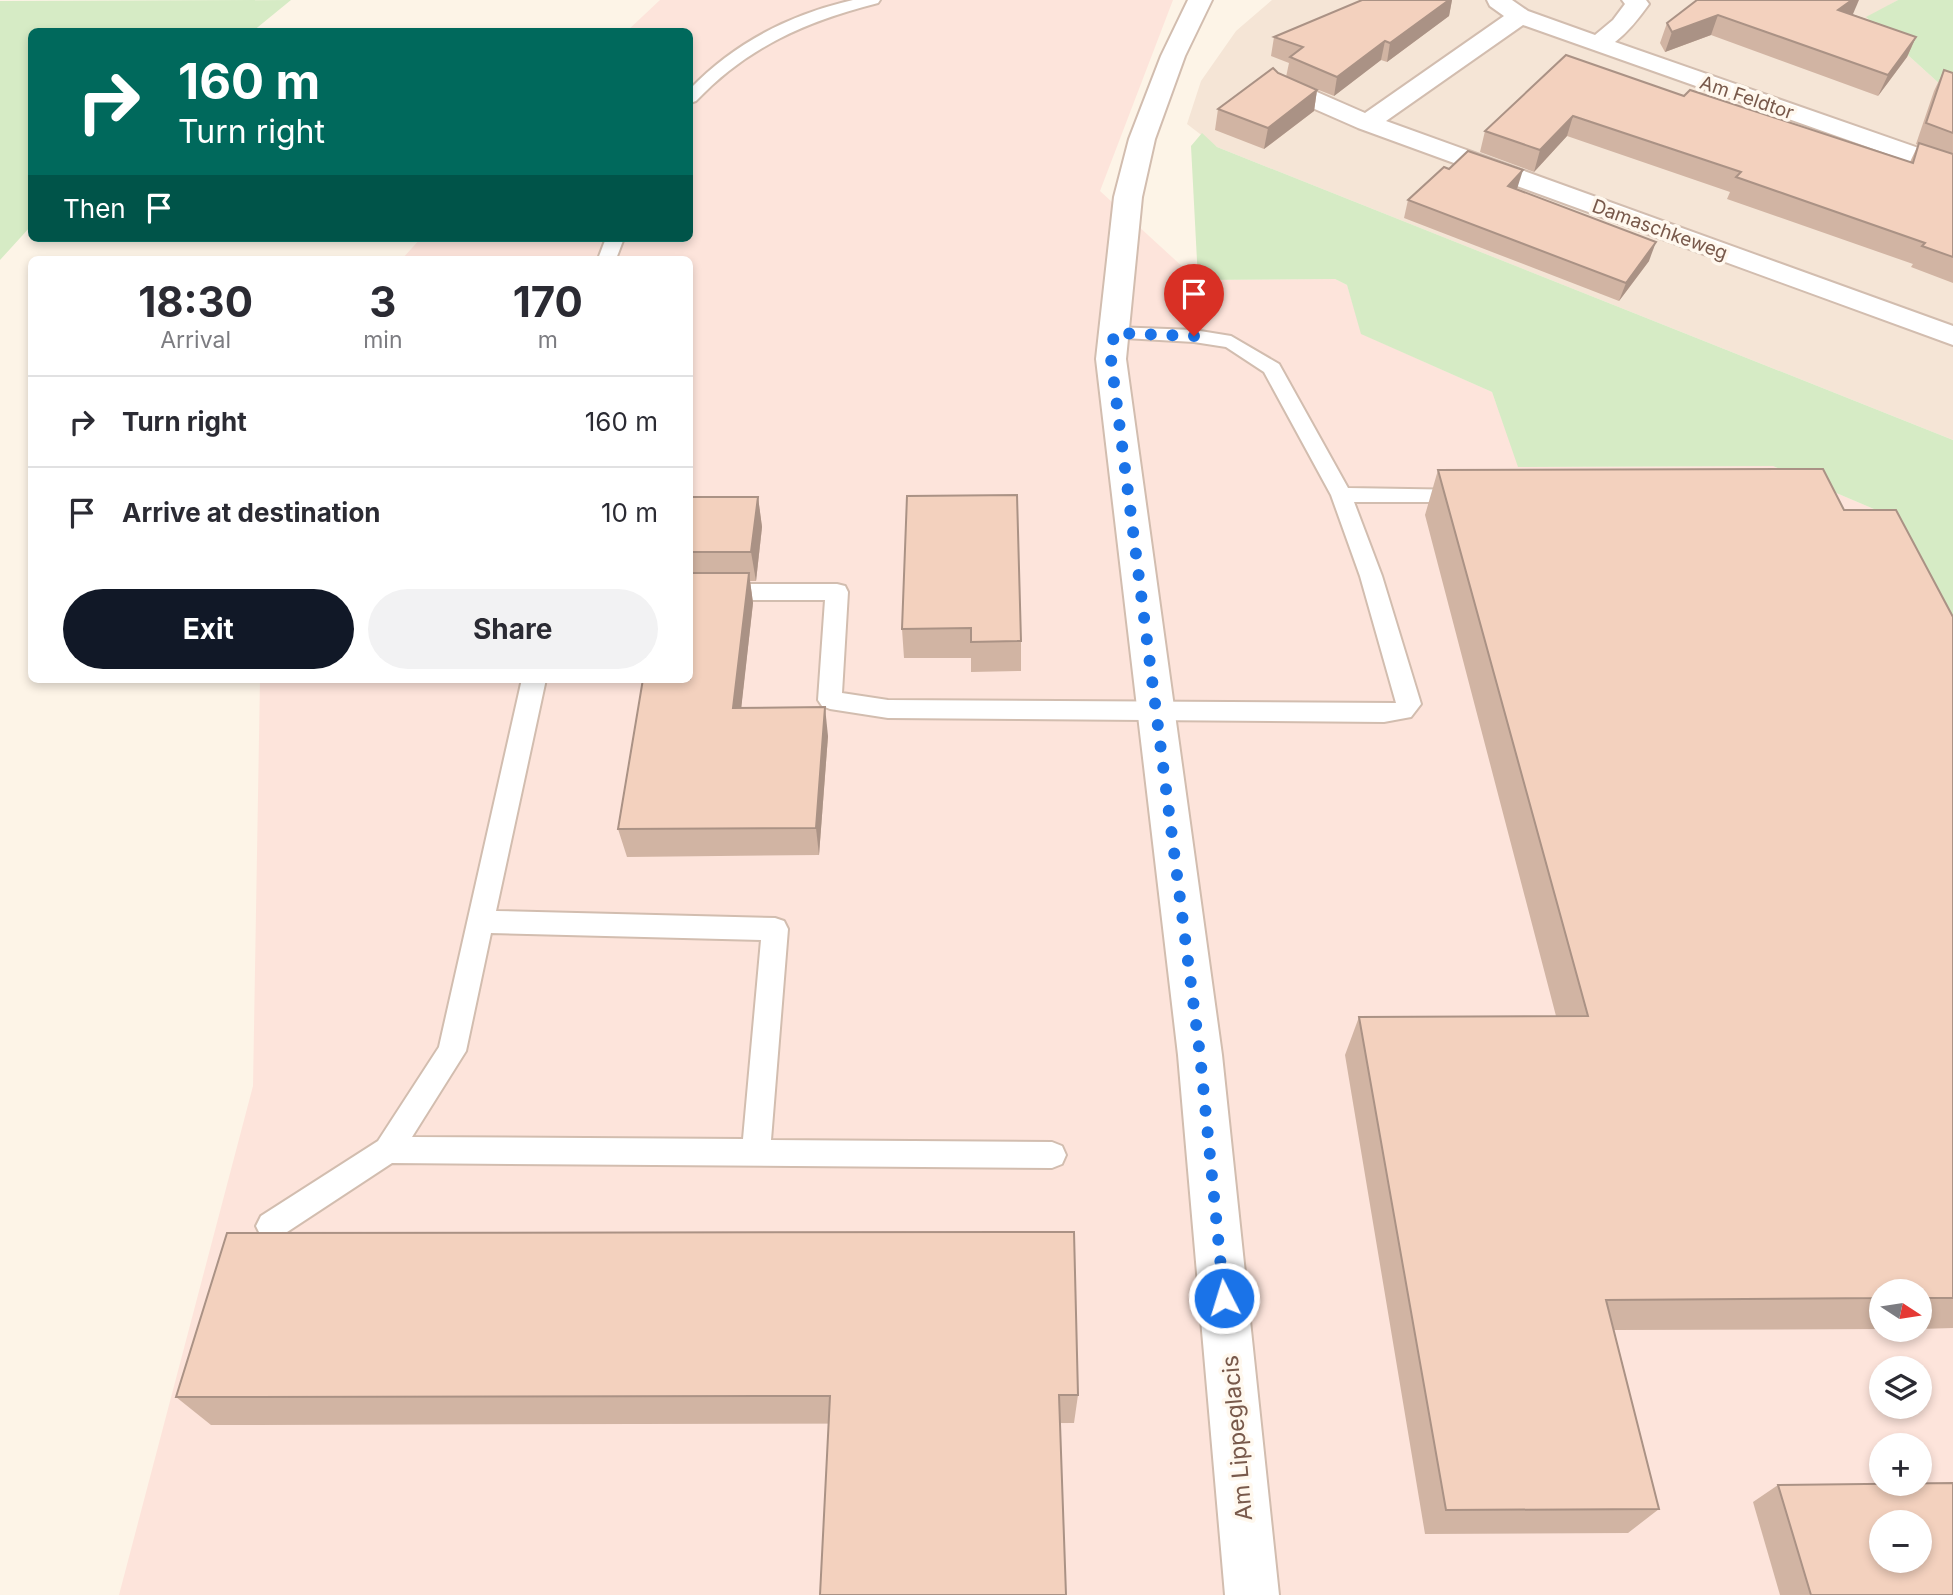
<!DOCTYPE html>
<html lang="en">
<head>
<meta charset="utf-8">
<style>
	body { margin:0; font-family:Inter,sans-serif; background:#f2f2f3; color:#2b2b33; height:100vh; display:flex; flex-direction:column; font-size:26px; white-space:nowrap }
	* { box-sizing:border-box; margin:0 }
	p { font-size:23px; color:#7c7c81 }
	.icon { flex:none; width:38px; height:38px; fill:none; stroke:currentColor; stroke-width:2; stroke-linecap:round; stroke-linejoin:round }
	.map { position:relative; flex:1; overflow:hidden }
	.details { position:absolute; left:28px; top:256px; width:665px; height:427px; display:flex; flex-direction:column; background:#fff; border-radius:10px; box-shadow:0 4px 10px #0003 }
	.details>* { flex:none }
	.hud { position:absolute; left:28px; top:28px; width:665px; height:214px; border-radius:10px; box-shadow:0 4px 10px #0003; background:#00695c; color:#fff; overflow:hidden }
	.needle { width:46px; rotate:102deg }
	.fabs { position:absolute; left:1869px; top:1279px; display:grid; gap:14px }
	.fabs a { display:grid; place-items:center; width:63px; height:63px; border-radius:50%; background:#fff; box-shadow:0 4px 10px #0003; font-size:35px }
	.pin { position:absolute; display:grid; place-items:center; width:60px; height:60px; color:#fff; margin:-72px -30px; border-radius:50% 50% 50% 0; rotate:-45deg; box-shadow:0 0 7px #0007 }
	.pin .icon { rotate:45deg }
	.me { position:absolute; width:77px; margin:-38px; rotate:355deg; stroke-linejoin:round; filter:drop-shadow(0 0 5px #0008) }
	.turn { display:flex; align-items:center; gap:24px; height:147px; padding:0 35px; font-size:32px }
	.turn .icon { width:91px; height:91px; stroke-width:2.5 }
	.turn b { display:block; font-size:49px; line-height:60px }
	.then { display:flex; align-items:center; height:66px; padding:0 35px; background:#0003; gap:14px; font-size:26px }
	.eta { display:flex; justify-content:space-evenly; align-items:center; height:119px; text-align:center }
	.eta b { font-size:42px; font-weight:700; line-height:49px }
	.action { display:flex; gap:14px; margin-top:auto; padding:14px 35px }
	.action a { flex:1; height:80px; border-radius:42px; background:#111827; color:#fff; font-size:28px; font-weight:700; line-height:80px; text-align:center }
	.action a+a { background:#f2f2f3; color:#2b2b33 }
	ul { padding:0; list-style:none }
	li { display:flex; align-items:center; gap:21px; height:91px; padding:0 35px; border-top:2px solid #e1e1e2 }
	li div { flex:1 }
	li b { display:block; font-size:26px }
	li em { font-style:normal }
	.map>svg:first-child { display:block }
</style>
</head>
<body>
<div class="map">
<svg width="1953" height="1595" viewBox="0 0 1953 1595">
	<rect width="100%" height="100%" fill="#fdf4e7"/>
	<path fill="#f5e5d6" d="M 1272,0 L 1898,0 L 1867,18 L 1953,96 L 1953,440 L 1217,147 L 1187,124 L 1201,81 L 1236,31 Z"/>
	<path fill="#fde4db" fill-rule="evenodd" d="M 660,0 L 1173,0 L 1100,191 L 1197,280 L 1335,279 L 1347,285 L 1362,334 L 1492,392 L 1519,467 L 1773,466 L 1888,515 L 1953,634 L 1953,1595 L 119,1595 L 253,1086 L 260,679 L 690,679 L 690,259 L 402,259 L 421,238 L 690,238 L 690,32 L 627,31 ZM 1881,1292 L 1920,1292 L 1920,1330 L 1881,1330 ZM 1881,1368 L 1920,1368 L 1920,1407 L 1881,1407 ZM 1881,1446 L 1920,1446 L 1920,1484 L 1881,1484 ZM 1881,1522 L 1920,1522 L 1920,1561 L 1881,1561 Z"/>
	<g fill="#d6ebc5">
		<path d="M 291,0 L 253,31 L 32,32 L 31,226 L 0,260 L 0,1 Z"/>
		<path d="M 1898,0 L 1953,0 L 1953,96 L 1866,17 Z"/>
		<path d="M 1202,133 L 1217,147 L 1953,440 L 1953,634 L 1888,515 L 1773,466 L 1518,467 L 1492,392 L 1361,334 L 1347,285 L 1335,279 L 1198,280 L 1191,146 Z"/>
	</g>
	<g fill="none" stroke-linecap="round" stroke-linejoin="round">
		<g stroke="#d2bdaf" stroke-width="4">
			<g id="service">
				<path d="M 853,0 L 880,0 L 878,3 C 807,21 747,47 696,101 L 690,103 L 690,89 C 734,43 791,14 853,0 Z"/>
				<path d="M 606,238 L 624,238 L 616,259 L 598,259 Z"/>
				<path d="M 1114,327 L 1194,330 L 1231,336 L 1279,364 L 1348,488 L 1469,490 L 1472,495 L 1469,500 L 1462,502 L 1354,502 L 1382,576 L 1421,704 L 1411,717 L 1384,722 L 888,718 L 830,709 L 822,706 L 818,700 L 825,600 L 690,600 L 690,584 L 837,584 L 845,586 L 848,592 L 842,693 L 888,700 L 1396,703 L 1360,576 L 1331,495 L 1264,372 L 1226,347 L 1194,342 L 1107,337 L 1105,333 Z"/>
				<path d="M 522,679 L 546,679 L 496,911 L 775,918 L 784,921 L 788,929 L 771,1140 L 1052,1142 L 1062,1146 L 1066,1155 L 1062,1164 L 1052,1168 L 392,1163 L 281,1236 L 271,1240 L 261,1236 L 256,1226 L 261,1216 L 378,1141 L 439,1047 ZM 491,933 L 761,940 L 743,1139 L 412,1137 L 466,1051 Z"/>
			</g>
		</g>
		<g stroke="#d2bdaf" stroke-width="4">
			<g id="minor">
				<path d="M 1188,0 L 1212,0 L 1185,56 L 1155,139 L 1142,197 L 1126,359 L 1222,1055 L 1279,1595 L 1225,1595 L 1178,1055 L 1096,359 L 1114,197 L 1129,139 L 1161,56 Z"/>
				<path d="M 1487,0 L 1512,0 L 1528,11 L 1595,35 L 1613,20 L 1625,4 L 1622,0 L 1646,0 L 1649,4 C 1639,18 1629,31 1615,42 L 1953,160 L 1953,177 L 1523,25 L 1386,121 L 1953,326 L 1953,345 L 1358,128 L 1276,92 L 1272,87 L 1276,82 L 1285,79 L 1294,82 L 1365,113 L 1504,16 L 1490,6 Z"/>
			</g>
		</g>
		<use href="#service" fill="#fff" fill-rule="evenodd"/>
		<use href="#minor" fill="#fff" fill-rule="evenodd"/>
	</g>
	<g fill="#d1b4a3">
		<path d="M 1362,0 L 1452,0 L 1449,16 L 1387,62 L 1381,60 L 1334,96 L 1286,77 L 1289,63 L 1271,56 L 1274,37 Z"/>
		<path d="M 1697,0 L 1853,14 L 1852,14 L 1916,37 L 1907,57 L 1878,96 L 1711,35 L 1665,52 L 1660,43 L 1667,23 Z"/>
		<path d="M 1944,70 L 1953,73 L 1953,283 L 1911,267 L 1913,264 L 1727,199 L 1730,192 L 1567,136 L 1534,172 L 1480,152 L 1485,131 L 1684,96 L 1910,162 L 1918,145 L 1916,144 L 1934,91 Z"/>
		<path d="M 1278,73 L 1317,90 L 1314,111 L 1264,149 L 1215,130 L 1218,109 Z"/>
		<path d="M 1517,189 L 1649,261 L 1619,301 L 1404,218 L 1408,200 Z"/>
		<path d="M 1438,470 L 1844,510 L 1953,617 L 1953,1328 L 1920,1329 L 1920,1292 L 1881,1292 L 1881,1329 L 1614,1330 L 1659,1509 L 1628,1533 L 1425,1534 L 1345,1055 L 1359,1017 L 1556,1016 L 1425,515 Z"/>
		<path d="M 907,496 L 1021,641 L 1021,671 L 971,672 L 971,658 L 904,658 L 902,629 Z"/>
		<path d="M 690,497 L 758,497 L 762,527 L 756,581 L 750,581 L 753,603 L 741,708 L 828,736 L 819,855 L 627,857 L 618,829 L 690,679 Z"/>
		<path d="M 1078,1395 L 1074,1423 L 211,1425 L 176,1397 Z"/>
		<path d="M 1778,1485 L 1953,1595 L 1780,1595 L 1753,1502 Z"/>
	</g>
	<g fill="#aa9285">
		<path d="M 1449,0 L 1452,0 L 1449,16 L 1387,62 L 1390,43 Z"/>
		<path d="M 1852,0 L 1859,0 L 1853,14 L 1829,30 L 1838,10 Z"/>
		<path d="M 1718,15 L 1711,35 L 1665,52 L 1672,32 Z"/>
		<path d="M 1916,37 L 1907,57 L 1878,96 L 1888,75 Z"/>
		<path d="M 1385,41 L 1381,60 L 1334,96 L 1337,77 Z"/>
		<path d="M 1317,90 L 1314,111 L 1264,149 L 1268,128 Z"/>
		<path d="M 1573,116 L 1567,136 L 1534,172 L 1540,150 Z"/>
		<path d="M 1523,170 L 1517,189 L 1508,186 Z"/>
		<path d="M 1656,242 L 1649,261 L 1619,301 L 1626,283 Z"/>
		<path d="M 758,497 L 762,527 L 756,581 L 751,552 Z"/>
		<path d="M 749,573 L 753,603 L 738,737 L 733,708 Z"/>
		<path d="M 825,707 L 828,736 L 819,855 L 816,828 Z"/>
	</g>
	<g fill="#f3d1be" stroke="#aa9285" stroke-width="2" fill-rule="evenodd">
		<path d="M 1362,0 L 1449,0 L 1390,43 L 1385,41 L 1337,77 L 1290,57 L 1303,47 L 1274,37 Z"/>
		<path d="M 1697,0 L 1852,0 L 1838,10 L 1916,37 L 1888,75 L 1718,15 L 1672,32 L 1667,23 Z"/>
		<path d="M 1566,55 L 1684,96 L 1690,90 L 1913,163 L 1919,143 L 1953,154 L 1953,257 L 1922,246 L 1925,243 L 1736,177 L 1741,172 L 1573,116 L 1540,150 L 1485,131 Z"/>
		<path d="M 1273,68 L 1278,73 L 1317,90 L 1268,128 L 1218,109 Z"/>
		<path d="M 1944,70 L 1953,73 L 1953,133 L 1926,123 Z"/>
		<path d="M 1468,151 L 1523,170 L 1508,186 L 1656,242 L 1626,283 L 1408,200 L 1444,167 L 1449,169 Z"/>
		<path d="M 1823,469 L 1844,510 L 1896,510 L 1953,617 L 1953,1298 L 1920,1298 L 1920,1292 L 1881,1292 L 1881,1298 L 1606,1300 L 1659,1509 L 1446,1510 L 1359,1017 L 1588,1016 L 1438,470 Z"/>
		<path d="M 1017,495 L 1021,641 L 971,642 L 971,628 L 902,629 L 907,496 Z"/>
		<path d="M 690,497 L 758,497 L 751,552 L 690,552 Z"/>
		<path d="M 690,573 L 749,573 L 733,708 L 825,707 L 816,828 L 618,829 L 643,679 L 690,679 Z"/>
		<path d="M 1074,1232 L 1078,1395 L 1059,1395 L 1066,1595 L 820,1595 L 830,1396 L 176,1397 L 227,1233 Z"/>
		<path d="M 1953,1483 L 1953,1595 L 1811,1595 L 1778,1485 ZM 1881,1522 L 1920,1522 L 1920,1561 L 1881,1561 Z"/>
	</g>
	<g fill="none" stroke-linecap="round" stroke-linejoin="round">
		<path stroke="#1a73e8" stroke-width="12" stroke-dasharray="0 21.6" d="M 1194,336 L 1114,333 L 1111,359 L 1200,1055 L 1224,1298"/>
	</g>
	<g text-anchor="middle" stroke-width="7" stroke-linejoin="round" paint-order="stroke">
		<g font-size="19" fill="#78594b" stroke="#fff8ee">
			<text transform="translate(1747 97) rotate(19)" y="7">Am Feldtor</text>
			<text transform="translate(1660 229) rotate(20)" y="7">Damaschkeweg</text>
		</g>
		<g font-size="23" fill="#78594b" stroke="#fff8ee">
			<text transform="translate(1237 1438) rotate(-95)" y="8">Am Lippeglacis</text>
		</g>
	</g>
</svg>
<div class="fabs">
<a><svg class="needle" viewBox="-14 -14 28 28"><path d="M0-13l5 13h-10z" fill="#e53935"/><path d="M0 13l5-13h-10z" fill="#7c7c81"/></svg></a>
<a><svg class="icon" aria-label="layers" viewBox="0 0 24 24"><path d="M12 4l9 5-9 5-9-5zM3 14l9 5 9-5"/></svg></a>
<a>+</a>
<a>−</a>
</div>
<div class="pin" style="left:1194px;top:336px;background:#d93025"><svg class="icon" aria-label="arrive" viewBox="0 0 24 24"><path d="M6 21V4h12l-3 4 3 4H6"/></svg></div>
<svg class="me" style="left:1224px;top:1298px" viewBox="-20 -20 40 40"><circle r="17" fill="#1a73e8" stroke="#fff" stroke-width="3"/><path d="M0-11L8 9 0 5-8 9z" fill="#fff"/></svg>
<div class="hud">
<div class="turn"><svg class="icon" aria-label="right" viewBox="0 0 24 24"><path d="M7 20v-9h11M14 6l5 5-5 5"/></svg><div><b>160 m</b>Turn right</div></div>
<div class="then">Then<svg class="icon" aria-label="arrive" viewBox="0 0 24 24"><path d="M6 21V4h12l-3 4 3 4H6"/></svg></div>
</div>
<section class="details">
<div class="eta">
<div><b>18:30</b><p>Arrival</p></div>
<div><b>3</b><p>min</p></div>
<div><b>170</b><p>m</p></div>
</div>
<ul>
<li><svg class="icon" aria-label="right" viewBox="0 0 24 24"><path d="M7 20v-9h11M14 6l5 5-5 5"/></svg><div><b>Turn right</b></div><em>160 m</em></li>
<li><svg class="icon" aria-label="arrive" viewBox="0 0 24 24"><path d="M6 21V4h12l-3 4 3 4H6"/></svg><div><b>Arrive at destination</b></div><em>10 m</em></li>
</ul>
<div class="action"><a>Exit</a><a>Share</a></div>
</section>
</div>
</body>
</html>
